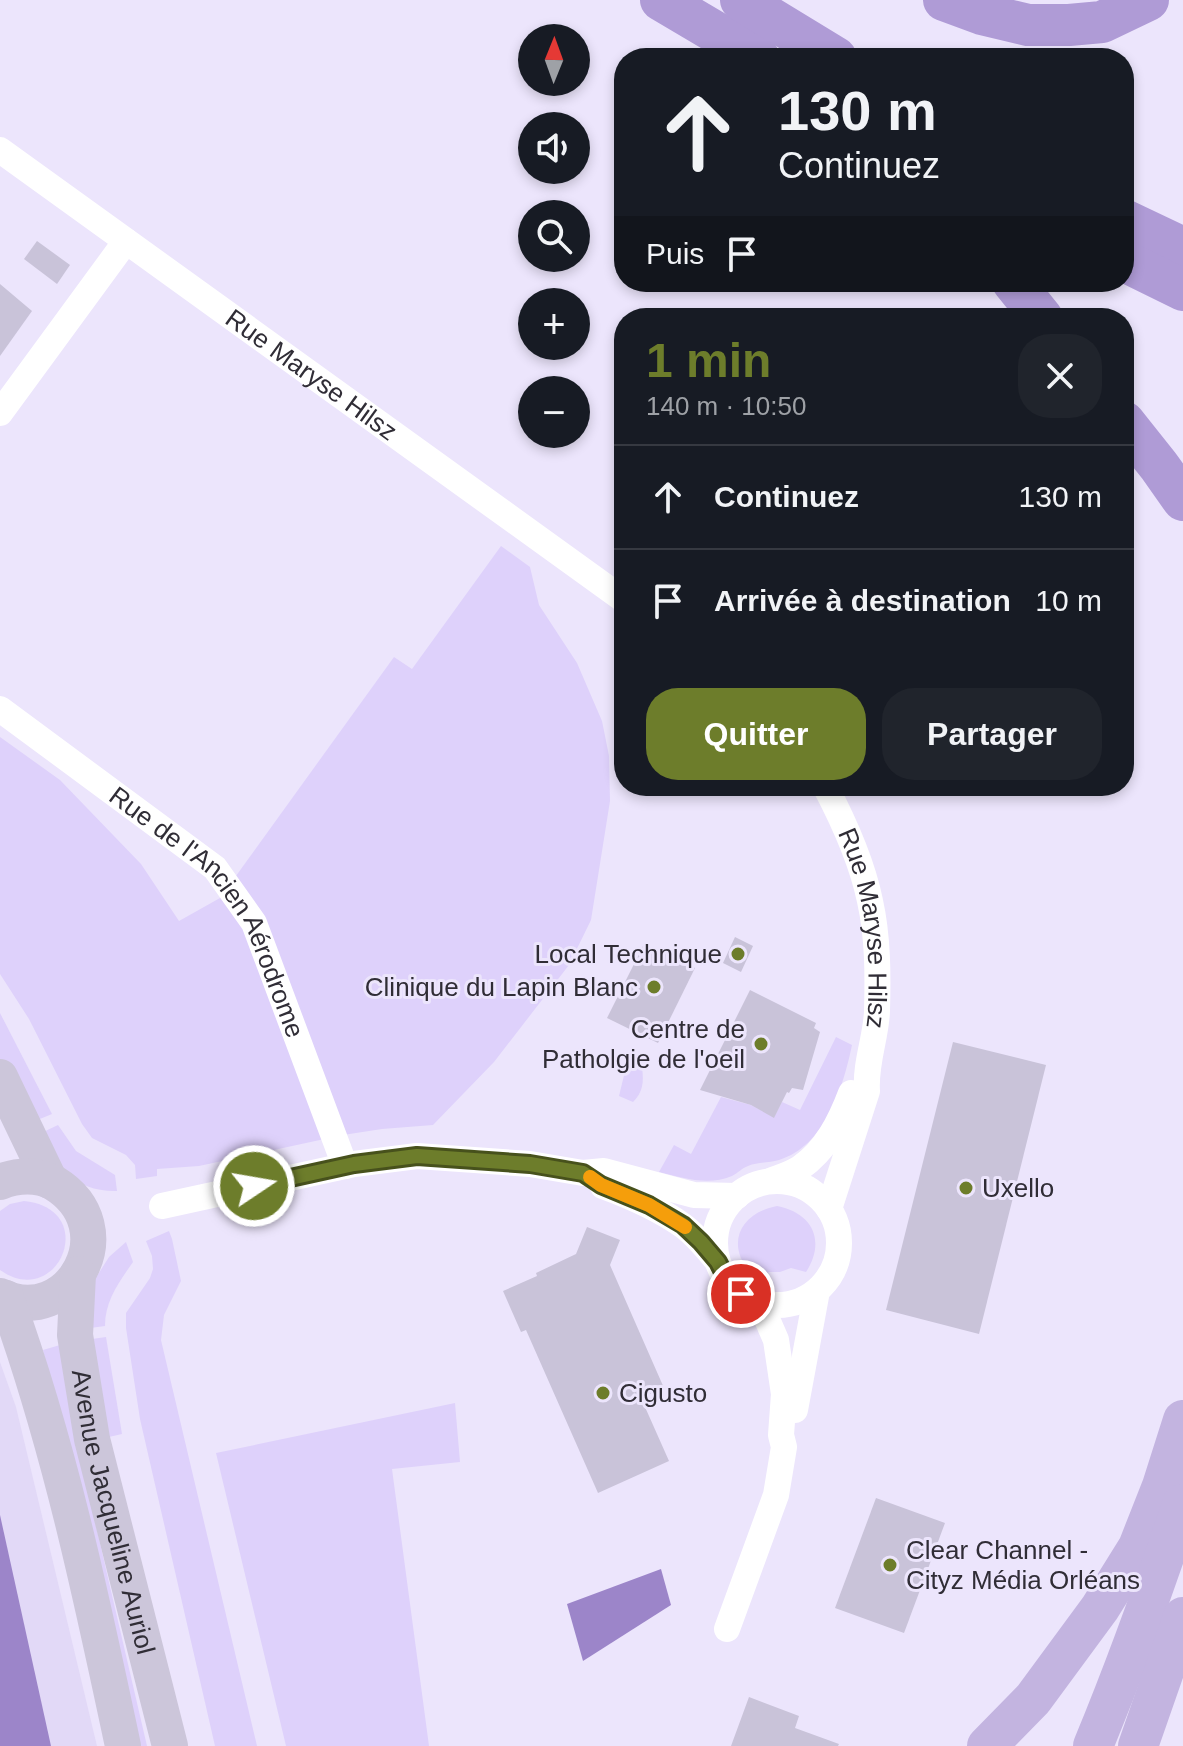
<!DOCTYPE html>
<html lang="fr">
<head>
<meta charset="utf-8">
<style>
	body { margin:0; font-family:Helvetica,sans-serif; background:#20242c; color:#f1f3f6; height:100vh; display:flex; flex-direction:column; font-size:30px; white-space:nowrap }
	* { box-sizing:border-box; margin:0 }
	p { font-size:26px; color:#9ea1a6 }
	.icon { flex:none; width:44px; height:44px; fill:none; stroke:currentColor; stroke-width:2; stroke-linecap:round; stroke-linejoin:round }
	.map { position:relative; flex:1; overflow:hidden }
	.side { position:absolute; left:614px; top:308px; width:520px; height:488px; display:flex; flex-direction:column; background:#171b24; border-radius:32px; box-shadow:0 4px 12px #0003 }
	.side>* { flex:none }
	.top-card { position:absolute; left:614px; top:48px; width:520px; height:244px; border-radius:32px; box-shadow:0 4px 12px #0003; background:#171b24; color:#f1f3f6; overflow:hidden }
	.needle { width:52px; rotate:1deg }
	.controls { position:absolute; left:518px; top:24px; display:grid; gap:16px }
	.controls a { display:grid; place-items:center; width:72px; height:72px; border-radius:50%; background:#171b24; box-shadow:0 4px 12px #0003; font-size:40px }
	.pin { position:absolute; display:grid; place-items:center; width:68px; height:68px; color:#fff; margin:-34px; border:4px solid #fff; border-radius:50%; box-shadow:0 2px 8px #0007 }
	.me { position:absolute; width:88px; margin:-44px; rotate:78deg; stroke-linejoin:round; filter:drop-shadow(0 0 6px #0008) }
	.turn { display:flex; align-items:center; gap:28px; height:168px; padding:0 32px; font-size:36px }
	.turn .icon { width:104px; height:104px; stroke-width:2.5 }
	.turn b { display:block; font-size:56px; line-height:68px }
	.then { display:flex; align-items:center; height:76px; padding:0 32px; background:#0003; gap:16px; font-size:30px }
	.round { display:grid; place-items:center; flex:none; width:84px; height:84px; border-radius:32px; background:#20242c }
	.summary { display:flex; align-items:center; justify-content:space-between; height:136px; padding:0 32px }
	h1 { font-size:48px; font-weight:800; line-height:60px; color:#6d7d2b }
	.primary-button { display:flex; gap:16px; margin-top:auto; padding:16px 32px }
	.primary-button a { flex:1; height:92px; border-radius:32px; background:#6d7d2b; color:#fff; font-size:32px; font-weight:800; line-height:92px; text-align:center }
	.primary-button a+a { background:#20242c; color:#f1f3f6 }
	ul { padding:0; list-style:none }
	li { display:flex; align-items:center; gap:24px; height:104px; padding:0 32px; border-top:2px solid #363941 }
	li div { flex:1 }
	li b { display:block; font-size:30px }
	li em { font-style:normal }
	.map>svg:first-child { display:block }
</style>
</head>
<body>
<div class="map">
<svg width="1183" height="1746" viewBox="0 0 1183 1746">
	<rect width="100%" height="100%" fill="#ece5fc"/>
	<path fill="#e2d9f7" d="M 0,1362 L 16,1407 L 97,1746 L 0,1746 Z"/>
	<g fill="#ded1fb">
		<path d="M 501,546 L 530,567 L 539,605 L 577,663 L 602,721 L 609,756 L 610,801 L 591,920 L 569,965 L 494,1062 L 433,1125 L 382,1129 L 343,1135 L 199,1166 L 157,1169 L 157,1176 L 136,1179 L 135,1165 L 126,1155 L 92,1138 L 82,1124 L 29,1019 L 0,974 L 0,737 L 60,780 L 141,864 L 179,921 L 220,898 L 394,657 L 412,669 Z"/>
		<path d="M 0,1013 L 52,1114 L 30,1123 L 0,1062 Z"/>
		<path d="M 836,1037 L 852,1045 C 843,1088 825,1146 779,1160 C 769,1163 758,1162 748,1166 C 742,1168 738,1173 732,1176 C 708,1186 683,1178 659,1172 L 674,1145 L 691,1154 L 721,1097 L 751,1105 L 774,1117 L 782,1102 L 800,1110 Z"/>
		<path d="M 627,1063 L 642,1068 C 644,1082 643,1092 633,1102 L 619,1096 Z"/>
		<path d="M 58,1125 L 76,1151 L 115,1175 L 117,1191 C 74,1192 58,1166 37,1135 Z"/>
		<path d="M 24,1201 C 101,1209 58,1311 0,1270 L 0,1211 L 10,1204 Z"/>
		<path d="M 777,1206 C 813,1213 826,1241 806,1272 L 791,1268 L 780,1272 L 769,1272 L 758,1279 C 724,1252 735,1214 777,1206 Z"/>
		<path d="M 169,1231 L 172,1239 L 181,1281 L 164,1315 L 161,1340 L 257,1746 L 215,1746 L 140,1419 L 126,1328 L 126,1313 L 150,1278 L 153,1269 L 152,1256 L 146,1241 Z"/>
		<path d="M 126,1242 L 133,1262 C 119,1282 105,1301 105,1326 L 83,1329 L 85,1295 L 109,1257 Z"/>
		<path d="M 106,1337 L 122,1434 L 100,1439 L 85,1340 Z"/>
		<path d="M 60,1345 L 73,1427 L 147,1746 L 139,1746 L 43,1350 Z"/>
		<path d="M 455,1403 L 460,1462 L 392,1469 L 429,1746 L 286,1746 L 216,1453 Z"/>
	</g>
	<g fill="#9c85c9">
		<path d="M 0,1515 L 51,1746 L 0,1746 Z"/>
		<path d="M 661,1569 L 671,1605 L 583,1661 L 567,1604 Z"/>
	</g>
	<g fill="#c9c3d9">
		<path d="M 37,241 L 70,265 L 57,284 L 24,259 Z"/>
		<path d="M 0,284 L 32,311 L 0,356 Z"/>
		<path d="M 735,937 L 753,946 L 741,972 L 723,963 Z"/>
		<path d="M 644,944 L 695,968 L 658,1043 L 607,1018 Z"/>
		<path d="M 750,990 L 816,1023 L 814,1028 L 820,1032 L 803,1090 L 792,1088 L 789,1093 L 787,1092 L 774,1118 L 751,1105 L 700,1090 Z"/>
		<path d="M 953,1042 L 1046,1065 L 979,1334 L 886,1310 Z"/>
		<path d="M 587,1227 L 620,1240 L 610,1265 L 664,1388 L 641,1398 L 669,1461 L 598,1493 L 526,1330 L 521,1332 L 503,1291 L 537,1276 L 536,1273 L 576,1254 Z"/>
		<path d="M 876,1498 L 945,1523 L 904,1633 L 835,1608 Z"/>
		<path d="M 749,1697 L 799,1716 L 795,1728 L 839,1744 L 838,1746 L 731,1746 Z"/>
	</g>
	<g fill="none" stroke-linecap="round" stroke-linejoin="round">
		<g stroke="#fff" stroke-width="26">
			<path id="s1" d="M 0,150 L 624,600"/>
			<path d="M 0,413 L 126,241"/>
			<path id="s2" d="M 0,709 L 215,868 L 254,923 L 345,1166"/>
			<path id="s3" d="M 825,786 C 843,820 862,862 870,901 C 878,937 878,975 877,1011 C 876,1038 865,1063 867,1091 L 829,1209"/>
			<path d="M 770,1181 C 780,1177 791,1174 800,1168 C 826,1150 840,1122 851,1093"/>
			<circle cx="777" cy="1243" r="62"/>
			<path d="M 603,1186 C 630,1196 658,1208 682,1225 C 696,1235 707,1249 718,1262"/>
			<path d="M 162,1206 L 354,1164 L 417,1156 L 530,1164 L 583,1173 L 604,1171 L 694,1195 L 737,1196"/>
			<path d="M 795,1410 L 817,1291"/>
			<path d="M 727,1629 L 776,1495 L 784,1447 L 781,1435 L 784,1394 L 776,1340 L 760,1303"/>
		</g>
		<g stroke="#ccc6da" stroke-width="36">
			<path d="M 0,1077 L 50,1181"/>
			<path d="M 0,1182 C 17,1175 38,1174 54,1183 C 128,1228 69,1330 0,1296"/>
			<path id="s4" d="M 78,1274 L 75,1335 L 92,1439 L 170,1746"/>
			<path d="M 6,1298 C 59,1444 91,1595 123,1746"/>
		</g>
		<g stroke="#c3b4e0" stroke-width="40">
			<path d="M 987,1746 L 1033,1699 L 1100,1608 L 1138,1547 L 1162,1486 L 1183,1420"/>
			<path d="M 1093,1746 C 1126,1666 1155,1586 1182,1504"/>
			<path d="M 1138,1746 L 1183,1617"/>
		</g>
		<g stroke="#af9bd6" stroke-width="42">
			<path d="M 661,0 L 759,58"/>
			<path d="M 741,0 L 836,58"/>
			<path d="M 944,0 L 982,14 L 1028,25 L 1069,25 L 1102,22 L 1148,0"/>
			<path d="M 1124,220 L 1183,248"/>
			<path d="M 1124,261 L 1183,290"/>
			<path d="M 1013,282 L 1042,318"/>
			<path d="M 1124,422 L 1159,466 L 1183,500"/>
		</g>
	</g>
	<g fill="none" stroke-linecap="round" stroke-linejoin="round">
		<g stroke="#47511c" stroke-width="20">
			<path id="route" d="M 254,1186 L 354,1164 L 417,1156 L 530,1164 L 583,1173 L 601,1185 L 649,1205 L 683,1225 L 701,1242 L 718,1262 L 727,1280 L 741,1294"/>
		</g>
		<use href="#route" stroke="#6d7d2b" stroke-width="14"/>
		<path stroke="#f59e0b" stroke-width="14" d="M 590,1177 L 601,1185 L 649,1205 L 685,1227"/>
	</g>
	<g fill="#6d7d2b" stroke="#ece5fc" stroke-width="3">
		<circle cx="738" cy="954" r="8"/>
		<circle cx="654" cy="987" r="8"/>
		<circle cx="761" cy="1044" r="8"/>
		<circle cx="966" cy="1188" r="8"/>
		<circle cx="603" cy="1393" r="8"/>
		<circle cx="890" cy="1565" r="8"/>
	</g>
	<g text-anchor="middle" stroke-width="6" stroke-linejoin="round" paint-order="stroke">
		<g font-size="26" fill="#302d36" stroke="#ece5fc">
			<text dy="9" stroke="none"><textPath href="#s1" startOffset="384">Rue Maryse Hilsz</textPath></text>
			<text dy="9" stroke="none"><textPath href="#s2" startOffset="298">Rue de l'Ancien Aérodrome</textPath></text>
			<text dy="9" stroke="none"><textPath href="#s3" startOffset="150">Rue Maryse Hilsz</textPath></text>
			<text dy="9" stroke="none"><textPath href="#s4" startOffset="242">Avenue Jacqueline Auriol</textPath></text>
		</g>
		<g font-size="26" fill="#302d36" stroke="#ece5fc" text-anchor="end">
			<text x="722" y="963">Local Technique</text>
			<text x="638" y="996">Clinique du Lapin Blanc</text>
			<text x="745" y="1038">Centre de<tspan x="745" dy="30">Patholgie de l'oeil</tspan></text>
			<text x="982" y="1197" text-anchor="start">Uxello</text>
			<text x="619" y="1402" text-anchor="start">Cigusto</text>
			<text x="906" y="1559" text-anchor="start">Clear Channel -<tspan x="906" dy="30">Cityz Média Orléans</tspan></text>
		</g>
	</g>
</svg>
<div class="controls">
<a><svg class="needle" viewBox="-14 -14 28 28"><path d="M0-13l5 13h-10z" fill="#e53935"/><path d="M0 13l5-13h-10z" fill="#9ea1a6"/></svg></a>
<a><svg class="icon" aria-label="sound" viewBox="0 0 24 24"><path d="M4 9h4l5-4v14l-5-4H4zM17 9q2 3 0 6"/></svg></a>
<a><svg class="icon" aria-label="search" viewBox="0 0 24 24"><circle cx="10" cy="10" r="6"/><path d="M15 15l6 6"/></svg></a>
<a>+</a>
<a>−</a>
</div>
<div class="pin" style="left:741px;top:1294px;background:#d93025"><svg class="icon" aria-label="arrive" viewBox="0 0 24 24"><path d="M6 21V4h12l-3 4 3 4H6"/></svg></div>
<svg class="me" style="left:254px;top:1186px" viewBox="-20 -20 40 40"><circle r="17" fill="#6d7d2b" stroke="#fff" stroke-width="3"/><path d="M0-11L8 9 0 5-8 9z" fill="#fff"/></svg>
<div class="top-card">
<div class="turn"><svg class="icon" aria-label="ahead" viewBox="0 0 24 24"><path d="M12 20V5M6 11l6-6 6 6"/></svg><div><b>130 m</b>Continuez</div></div>
<div class="then">Puis<svg class="icon" aria-label="arrive" viewBox="0 0 24 24"><path d="M6 21V4h12l-3 4 3 4H6"/></svg></div>
</div>
<section class="side">
<div class="summary"><div><h1>1 min</h1><p>140 m · 10:50</p></div><a class="round"><svg class="icon" aria-label="close" viewBox="0 0 24 24"><path d="M6 6l12 12M18 6L6 18"/></svg></a></div>
<ul>
<li><svg class="icon" aria-label="ahead" viewBox="0 0 24 24"><path d="M12 20V5M6 11l6-6 6 6"/></svg><div><b>Continuez</b></div><em>130 m</em></li>
<li><svg class="icon" aria-label="arrive" viewBox="0 0 24 24"><path d="M6 21V4h12l-3 4 3 4H6"/></svg><div><b>Arrivée à destination</b></div><em>10 m</em></li>
</ul>
<div class="primary-button"><a>Quitter</a><a>Partager</a></div>
</section>
</div>
</body>
</html>
